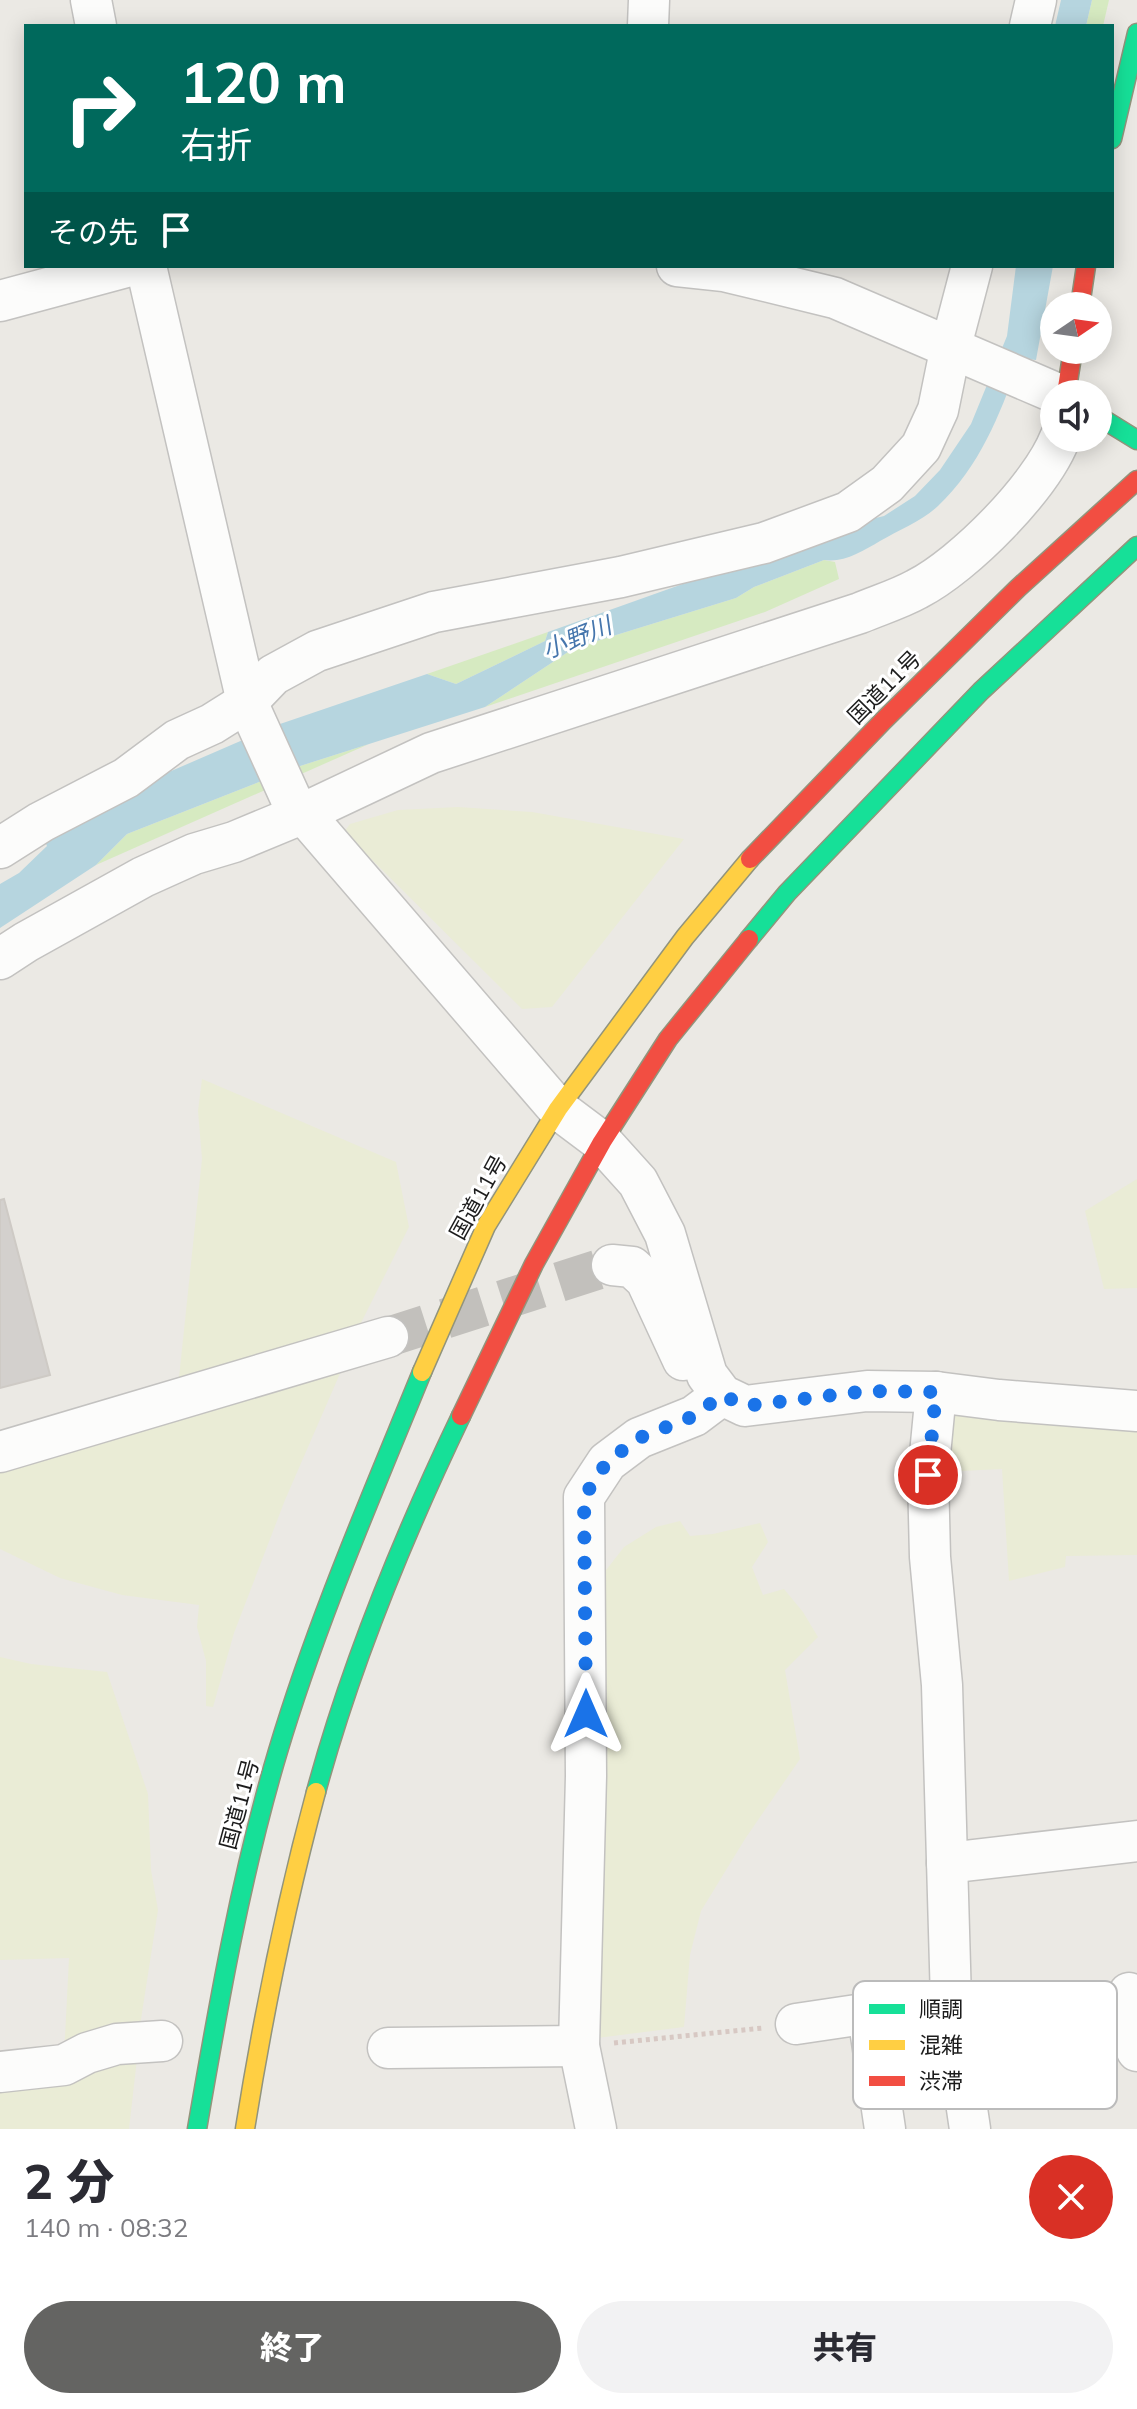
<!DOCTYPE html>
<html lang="ja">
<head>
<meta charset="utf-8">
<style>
	body { margin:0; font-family:Mulish,"Noto Sans JP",sans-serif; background:#f2f2f3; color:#2b2b33; height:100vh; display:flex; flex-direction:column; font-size:30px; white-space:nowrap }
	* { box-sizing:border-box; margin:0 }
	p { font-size:26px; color:#7c7c81 }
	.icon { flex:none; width:44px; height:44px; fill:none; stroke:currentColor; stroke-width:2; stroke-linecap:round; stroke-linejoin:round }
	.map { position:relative; height:2129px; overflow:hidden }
	.drawer { display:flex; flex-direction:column; background:#fff; flex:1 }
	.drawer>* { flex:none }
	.guide { position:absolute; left:24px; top:24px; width:1090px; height:244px; border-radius:0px; box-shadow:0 4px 20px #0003; background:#00695c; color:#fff; overflow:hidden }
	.needle { width:52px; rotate:77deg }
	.tools { position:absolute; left:1040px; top:292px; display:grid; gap:16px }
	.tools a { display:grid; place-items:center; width:72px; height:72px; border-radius:50%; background:#fff; box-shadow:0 4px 20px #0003; font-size:40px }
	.pin { position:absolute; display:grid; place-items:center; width:68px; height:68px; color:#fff; margin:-34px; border:4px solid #fff; border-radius:50%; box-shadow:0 2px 8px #0007 }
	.me { position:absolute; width:88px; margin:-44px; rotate:0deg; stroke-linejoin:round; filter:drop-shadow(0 0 6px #0008) }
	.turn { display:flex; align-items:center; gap:28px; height:168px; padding:0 24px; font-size:36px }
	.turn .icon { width:104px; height:104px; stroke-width:2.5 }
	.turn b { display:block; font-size:56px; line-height:68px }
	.then { display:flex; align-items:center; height:76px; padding:0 24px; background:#0003; gap:16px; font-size:30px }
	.round { display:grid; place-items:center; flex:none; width:84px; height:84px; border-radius:42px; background:#f2f2f3 }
	.headline { display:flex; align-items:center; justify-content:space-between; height:136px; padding:0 24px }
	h1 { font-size:48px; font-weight:800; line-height:60px }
	.button { display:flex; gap:16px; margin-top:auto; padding:16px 24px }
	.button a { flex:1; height:92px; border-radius:48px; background:#646462; color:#fff; font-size:32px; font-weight:800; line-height:92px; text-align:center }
	.button a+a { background:#f2f2f3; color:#2b2b33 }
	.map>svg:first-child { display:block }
</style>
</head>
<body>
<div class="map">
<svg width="1137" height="2129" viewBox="0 0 1137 2129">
	<rect width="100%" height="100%" fill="#ebe9e4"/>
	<g fill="#eaecd6">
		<path d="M 458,807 L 532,812 L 684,839 L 552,1007 L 522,1009 L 344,832 L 350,824 L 398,810 Z"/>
		<path d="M 202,1079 L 396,1162 L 409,1227 L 357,1331 L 178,1387 L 202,1159 L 198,1111 Z"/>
		<path d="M 1137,1179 L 1137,1288 L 1104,1289 L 1085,1211 Z"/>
		<path d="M 345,1362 L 285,1500 L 234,1633 L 213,1707 L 206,1706 L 206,1661 L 197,1627 L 199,1605 L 122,1595 L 60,1578 L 0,1549 L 0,1471 Z"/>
		<path d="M 956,1415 L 1137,1425 L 1137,1555 L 1066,1556 L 1065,1567 L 1009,1581 L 1002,1469 L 940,1472 L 947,1422 Z"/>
		<path d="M 680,1521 L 690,1536 L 713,1534 L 760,1523 L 768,1542 L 752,1567 L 763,1595 L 784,1589 L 803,1612 L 818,1637 L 785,1670 L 800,1759 L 745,1839 L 701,1911 L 690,1955 L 684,2027 L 589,2039 L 593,1587 L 624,1547 L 656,1527 Z"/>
		<path d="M 0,1657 L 31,1664 L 107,1672 L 148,1794 L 151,1870 L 158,1910 L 139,2032 L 64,2057 L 69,1958 L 0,1960 Z"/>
		<path d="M 138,2050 L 129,2129 L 0,2129 L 0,2084 Z"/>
	</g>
	<g fill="#d6eac1">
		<path d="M 1092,0 L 1109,0 L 1103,26 L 1086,26 Z"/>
		<path d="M 824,560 L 835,562 L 839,579 L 765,612 L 485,707 L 574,648 L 736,598 L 754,587 Z"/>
		<path d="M 548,632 L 545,641 L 456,684 L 427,674 Z"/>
		<path d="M 369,744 L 96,865 L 127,834 L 297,767 Z"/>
	</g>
	<g fill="#b6d5df">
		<path d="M 1061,0 L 1092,0 L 1086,26 L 1055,26 Z"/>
		<path d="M 1016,266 L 1053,266 L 1036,360 L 1020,358 C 1001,412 981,465 938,506 C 922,521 899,530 880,541 C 863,551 844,563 824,560 L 754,587 L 736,598 L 574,648 L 485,707 L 297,767 L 127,834 L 96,865 L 0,928 L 0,884 L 19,873 L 47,846 L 43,837 L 155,778 L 280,724 L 427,674 L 456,684 L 545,641 L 548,632 L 851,524 L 884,516 L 915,496 L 940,470 L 971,424 L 1007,336 Z"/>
	</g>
	<path fill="#d3d0cd" stroke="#cecac5" stroke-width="2" d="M 4,1199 L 50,1375 L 0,1388 L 0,1200 Z"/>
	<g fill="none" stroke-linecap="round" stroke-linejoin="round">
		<path stroke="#c2c0bc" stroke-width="40" stroke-dasharray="40 20" stroke-linecap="butt" d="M 388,1337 L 612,1265"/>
		<g stroke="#c3c2c0" stroke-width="43">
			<g id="street">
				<path d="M 91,0 L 96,26"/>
				<path d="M 648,26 L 649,0"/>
				<path d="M 1030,26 L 1036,0"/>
				<path d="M 146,266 L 247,702 L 291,799 L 558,1109 L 602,1142 L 638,1182 L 665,1234 L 707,1375 L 722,1395 L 745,1406 L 867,1391 L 936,1392 L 999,1400 L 1137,1411"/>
				<path d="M 677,266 L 724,271 L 835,298 L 1058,394"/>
				<path d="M 0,301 L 130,266"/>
				<path d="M 0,848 L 41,822 L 126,778 L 177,740 L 212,724 L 247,702 L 273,675 L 317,651 L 434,612 L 621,577 L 764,543 L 848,512 L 887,484 L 921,447 L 938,410 L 951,346 L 972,266"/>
				<path d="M 0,959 L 26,942 L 143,877 L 194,854 L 234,842 L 304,813 L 431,753 L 860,613 C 879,605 899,599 917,589 C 964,565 1041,487 1060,438"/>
				<path d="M 612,1265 L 632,1267 L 646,1280 L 683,1360"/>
				<path d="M 936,1392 L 928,1475 L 930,1557 L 942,1685 L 951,2001 L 970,2129"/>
				<path d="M 0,1452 L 388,1337"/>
				<path d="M 947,1863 L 1137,1841"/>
				<path d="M 1129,1993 L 1137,2051"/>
				<path d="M 868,2015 L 885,2129"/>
				<path d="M 796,2024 L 951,2001"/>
				<path d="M 388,2048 L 579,2046"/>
				<path d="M 0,2072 L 64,2065 L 87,2053 L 117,2044 L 162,2041"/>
				<path d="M 596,2129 L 579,2046 L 586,1776 L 584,1497 L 607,1462 L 639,1438 L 694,1416 L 722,1395"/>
			</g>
		</g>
		<g stroke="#92947c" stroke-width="21">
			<g id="fast">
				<path d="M 1112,139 L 1137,33"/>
				<path d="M 1098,416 L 1137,440"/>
				<path d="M 749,939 L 787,893 L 981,691 L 1137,546"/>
				<path d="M 316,1792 C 351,1663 403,1537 461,1416"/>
				<path d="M 197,2129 C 219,2001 241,1875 278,1751 C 317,1621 371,1497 422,1372"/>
			</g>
		</g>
		<g stroke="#92947c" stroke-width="21">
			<g id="slow">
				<path d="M 422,1372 L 486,1226 L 558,1109 L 685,937 L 750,859"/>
				<path d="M 245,2129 C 263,2016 286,1903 316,1792"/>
			</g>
		</g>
		<g stroke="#92947c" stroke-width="21">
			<g id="jam">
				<path d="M 1080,306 L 1086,266"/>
				<path d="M 1066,394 L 1073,350"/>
				<path d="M 750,859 L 884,720 L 1018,588 L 1137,480"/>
				<path d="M 461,1416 L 534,1264 L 602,1142 L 668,1039 L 749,939"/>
			</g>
		</g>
		<path stroke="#d7c8c3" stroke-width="5" stroke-dasharray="4 4" stroke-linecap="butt" d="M 614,2043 L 763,2028"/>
		<use href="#street" stroke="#fcfcfb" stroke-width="40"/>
		<use href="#fast" stroke="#16e098" stroke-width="18"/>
		<use href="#slow" stroke="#ffcf43" stroke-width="18"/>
		<use href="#jam" stroke="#f24e42" stroke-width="18"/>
	</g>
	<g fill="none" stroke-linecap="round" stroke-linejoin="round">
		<path stroke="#1a73e8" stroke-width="14" stroke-dasharray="0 25.2" d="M 586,1714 L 584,1497 L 607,1462 L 639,1438 L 694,1416 L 722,1395 L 745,1406 L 867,1391 L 936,1392 L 928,1475"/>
	</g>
	<g text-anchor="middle" stroke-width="6" stroke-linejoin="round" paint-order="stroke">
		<g font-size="22" fill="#1c1c1c" stroke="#fff">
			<text transform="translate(884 687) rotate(-45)" y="8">国道11号</text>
			<text transform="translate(478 1197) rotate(-61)" y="8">国道11号</text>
			<text transform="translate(239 1804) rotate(-75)" y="8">国道11号</text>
		</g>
		<g font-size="24" font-style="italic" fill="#4676ad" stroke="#fff">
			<text transform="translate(577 638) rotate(-22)" y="8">小野川</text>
		</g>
	</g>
	<rect x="853" y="1981" width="264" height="128" rx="12" fill="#fff" stroke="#bbb" stroke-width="2"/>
	<rect x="869" y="2004" width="36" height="10" fill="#16e098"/>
	<rect x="869" y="2040" width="36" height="10" fill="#ffcf43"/>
	<rect x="869" y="2076" width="36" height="10" fill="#f24e42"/>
	<g font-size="22" fill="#1c1c1c">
		<text x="919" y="2017">順調</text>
		<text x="919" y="2053">混雑</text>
		<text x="919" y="2089">渋滞</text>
	</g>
</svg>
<div class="tools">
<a><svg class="needle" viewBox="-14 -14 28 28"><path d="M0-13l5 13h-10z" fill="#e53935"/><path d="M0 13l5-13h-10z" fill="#7c7c81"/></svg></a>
<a><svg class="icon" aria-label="sound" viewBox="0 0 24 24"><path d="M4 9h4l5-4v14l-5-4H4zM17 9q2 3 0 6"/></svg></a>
</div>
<div class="pin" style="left:928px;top:1475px;background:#d93025"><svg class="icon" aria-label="arrive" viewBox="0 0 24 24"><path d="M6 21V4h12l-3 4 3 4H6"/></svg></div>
<svg class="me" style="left:586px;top:1714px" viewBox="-20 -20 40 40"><path d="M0-17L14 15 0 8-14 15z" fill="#1a73e8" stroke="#fff" stroke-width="4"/></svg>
<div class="guide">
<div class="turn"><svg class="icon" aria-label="right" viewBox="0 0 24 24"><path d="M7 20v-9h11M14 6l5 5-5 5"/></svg><div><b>120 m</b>右折</div></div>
<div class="then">その先<svg class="icon" aria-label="arrive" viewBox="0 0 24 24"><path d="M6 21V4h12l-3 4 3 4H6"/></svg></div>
</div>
</div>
<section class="drawer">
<div class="headline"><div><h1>2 分</h1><p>140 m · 08:32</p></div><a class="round" style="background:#d93025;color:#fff"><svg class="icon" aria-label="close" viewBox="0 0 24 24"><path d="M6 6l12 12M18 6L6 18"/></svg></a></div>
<div class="button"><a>終了</a><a>共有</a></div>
</section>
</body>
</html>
